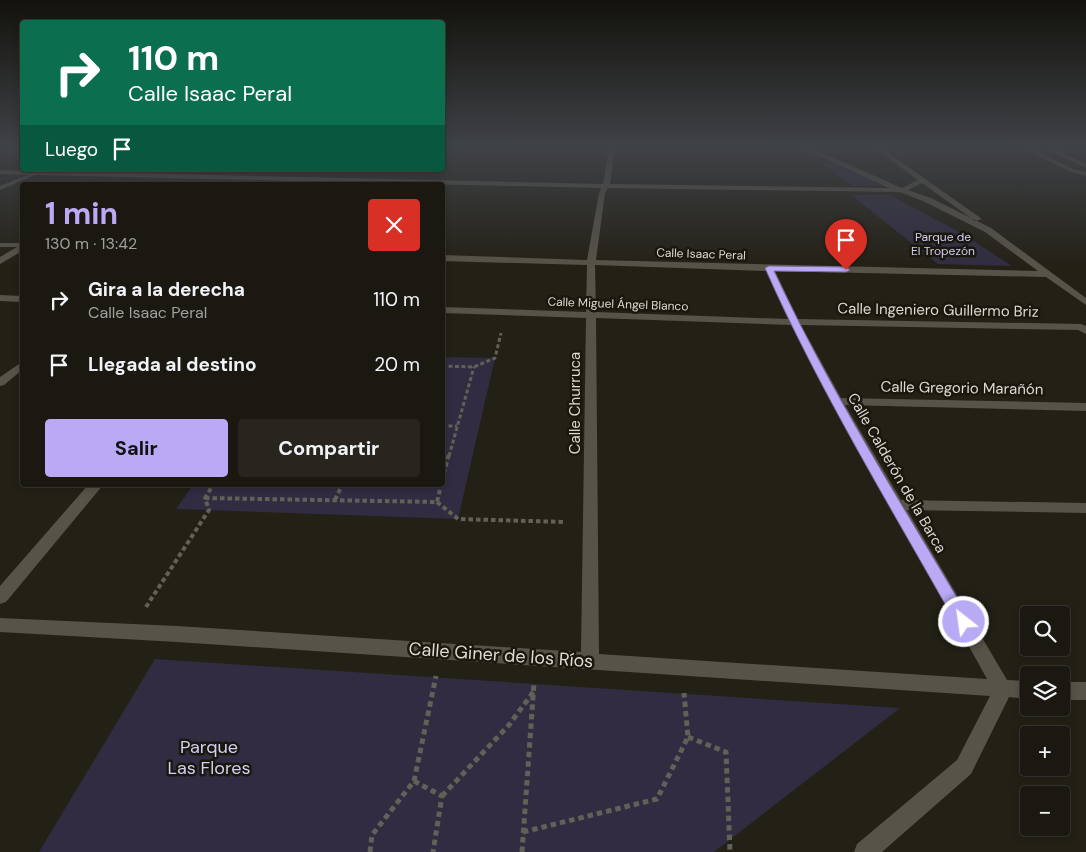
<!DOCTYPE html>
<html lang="es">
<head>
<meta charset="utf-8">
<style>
	body { margin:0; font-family:"DM Sans",sans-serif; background:#27251e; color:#f1f3f6; height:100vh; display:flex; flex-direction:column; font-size:19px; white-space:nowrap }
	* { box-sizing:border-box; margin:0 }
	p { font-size:16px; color:#9fa09f }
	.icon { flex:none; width:28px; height:28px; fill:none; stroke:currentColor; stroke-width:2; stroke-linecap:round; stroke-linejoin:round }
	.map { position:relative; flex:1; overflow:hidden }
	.details { position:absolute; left:20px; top:182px; width:425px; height:305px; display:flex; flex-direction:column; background:#1a1810; border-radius:5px; box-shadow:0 2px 8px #0003,0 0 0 1px #383730 }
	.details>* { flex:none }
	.hud { position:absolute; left:20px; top:20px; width:425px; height:152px; border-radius:5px; box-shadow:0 2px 8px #0003,0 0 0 1px #383730; background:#0b6e4f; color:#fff; overflow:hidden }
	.fabs { position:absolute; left:1020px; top:606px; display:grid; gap:10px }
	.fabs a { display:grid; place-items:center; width:50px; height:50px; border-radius:5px; background:#1a1810; box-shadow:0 2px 8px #0003,0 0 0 1px #383730; font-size:25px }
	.pin { position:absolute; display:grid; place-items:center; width:42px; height:42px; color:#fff; margin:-51px -21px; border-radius:50% 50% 50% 0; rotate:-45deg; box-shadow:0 0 5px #0007 }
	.pin .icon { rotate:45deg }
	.me { position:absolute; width:55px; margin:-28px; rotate:330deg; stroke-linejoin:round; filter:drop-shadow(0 0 4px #0008) }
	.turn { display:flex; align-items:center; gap:18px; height:105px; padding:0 25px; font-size:22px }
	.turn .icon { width:65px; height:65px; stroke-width:2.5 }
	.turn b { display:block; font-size:35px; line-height:42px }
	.then { display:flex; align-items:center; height:48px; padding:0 25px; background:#0003; gap:10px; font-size:19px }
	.round { display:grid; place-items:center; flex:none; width:52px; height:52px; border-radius:5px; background:#27251e }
	.summary { display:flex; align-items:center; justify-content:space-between; height:85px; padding:0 25px }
	h1 { font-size:30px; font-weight:700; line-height:38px; color:#baaaf6 }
	.primary-button { display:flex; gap:10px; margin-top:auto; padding:10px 25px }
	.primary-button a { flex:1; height:58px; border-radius:5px; background:#baaaf6; color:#111; font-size:20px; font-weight:700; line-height:58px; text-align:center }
	.primary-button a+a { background:#27251e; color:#f1f3f6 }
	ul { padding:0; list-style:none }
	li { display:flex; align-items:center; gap:15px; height:65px; padding:0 25px }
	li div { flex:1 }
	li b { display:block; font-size:19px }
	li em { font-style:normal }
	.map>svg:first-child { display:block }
</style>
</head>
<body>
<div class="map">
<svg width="1086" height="852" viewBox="0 0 1086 852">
	<rect width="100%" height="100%" fill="#232016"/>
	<g fill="#312c41">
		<path d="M 822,163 L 834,163 L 884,186 L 852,186 Z"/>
		<path d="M 851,195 L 890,195 L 961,233 L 1012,266 L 938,264 Z"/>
		<path d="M 443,357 L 495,358 L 458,519 L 176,509 L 193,485 L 442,485 Z"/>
		<path d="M 155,659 L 900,708 L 714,852 L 39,852 Z"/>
	</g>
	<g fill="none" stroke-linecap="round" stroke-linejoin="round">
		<g stroke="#636057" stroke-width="3" stroke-dasharray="4 2.5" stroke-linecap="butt">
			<path d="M 442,366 L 474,367 L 495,358 L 501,333"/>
			<path d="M 442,426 L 457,426"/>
			<path d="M 449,456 L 474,367"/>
		</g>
		<g stroke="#636057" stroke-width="4" stroke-dasharray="4.5 3" stroke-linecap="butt">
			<path d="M 442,481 L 449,454"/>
			<path d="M 205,498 L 437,502 L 441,485"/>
			<path d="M 335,500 L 342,485"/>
			<path d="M 437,502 L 458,519 L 565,522"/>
			<path d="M 146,607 L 209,510 L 205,498 L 213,485"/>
		</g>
		<g stroke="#636057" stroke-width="5" stroke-dasharray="5.5 4" stroke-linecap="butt">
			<path d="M 688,737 L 726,752 L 730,852"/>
			<path d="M 414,781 L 442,796 L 433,852"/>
			<path d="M 442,796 L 509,725 L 534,691"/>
			<path d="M 523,832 L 657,799 L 688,737 L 684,693"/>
			<path d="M 370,852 L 372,835 L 414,781 L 436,676"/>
			<path d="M 522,852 L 534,683"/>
		</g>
		<g fill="#575348" fill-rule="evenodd">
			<path d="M 609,147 L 615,147 L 610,184 L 889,188 L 800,147 L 809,147 L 902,188 L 918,180 L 873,147 L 880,147 L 982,219 L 975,221 L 922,183 L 908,190 L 931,198 L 991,228 L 1086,298 L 1086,305 L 1046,277 L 775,271 L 798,319 L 1081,324 L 1086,326 L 1086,334 L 1078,330 L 801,325 L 841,398 L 1086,403 L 1086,411 L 845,405 L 901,500 L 1086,503 L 1086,513 L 907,510 L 1007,680 L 1029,681 L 1029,699 L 1009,697 L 971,774 L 882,852 L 854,852 L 857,844 L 957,760 L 990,696 L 177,642 L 0,632 L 0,618 L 177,626 L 581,652 L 586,318 L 442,313 L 442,307 L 586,312 L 587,265 L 442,261 L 442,255 L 587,260 L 599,193 L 601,188 L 35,175 L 0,190 L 0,186 L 27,175 L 0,174 L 0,170 L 603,184 ZM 608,188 L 900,192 L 925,202 L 985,232 L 1038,271 L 596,260 L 605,193 ZM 595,265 L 766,271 L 788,319 L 596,312 ZM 596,318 L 791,325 L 987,679 L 599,654 Z"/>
			<path d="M 1020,147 L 1029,147 L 1073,169 L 1086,172 L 1086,176 L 1069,171 Z"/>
			<path d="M 1041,147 L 1050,147 L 1086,164 L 1086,168 Z"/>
			<path d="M 0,243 L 22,243 L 22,251 L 0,264 L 0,257 L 17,247 L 0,247 Z"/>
			<path d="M 0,295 L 22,296 L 22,302 L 0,301 Z"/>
			<path d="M 22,362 L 22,370 L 4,385 L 0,386 L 0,377 Z"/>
			<path d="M 88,485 L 103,485 L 6,602 L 0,604 L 0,586 Z"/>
			<rect x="1061" y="682" width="25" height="18"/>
		</g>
	</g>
	<linearGradient id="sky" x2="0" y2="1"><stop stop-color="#13120c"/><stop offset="0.55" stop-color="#3f4247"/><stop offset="1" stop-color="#3f4247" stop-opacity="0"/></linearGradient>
	<rect width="1086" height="267" fill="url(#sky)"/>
	<path fill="#baaaf6" stroke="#796ea0" d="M 769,266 L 846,267 L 850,270 L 846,272 L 774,271 C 830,391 902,504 969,618 L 972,622 L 969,627 L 964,629 L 958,627 C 892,509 820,392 765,268 Z"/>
	<g text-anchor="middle" stroke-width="5" stroke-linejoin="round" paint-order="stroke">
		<g font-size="12" fill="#d4ccf4" stroke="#1a170d">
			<text x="943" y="241">Parque de<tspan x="943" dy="14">El Tropezón</tspan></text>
		</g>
		<g font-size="12" fill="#dcdad3" stroke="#1a170d">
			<text transform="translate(701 254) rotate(2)" y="4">Calle Isaac Peral</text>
			<text transform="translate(618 304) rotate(2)" y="4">Calle Miguel Ángel Blanco</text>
		</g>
		<g font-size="15" fill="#dcdad3" stroke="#1a170d">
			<text transform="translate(938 310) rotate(1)" y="5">Calle Ingeniero Guillermo Briz</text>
			<text transform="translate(962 388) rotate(1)" y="5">Calle Gregorio Marañón</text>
			<text transform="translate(575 403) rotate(-90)" y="5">Calle Churruca</text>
			<text transform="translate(897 473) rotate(60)" y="5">Calle Calderón de la Barca</text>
		</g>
		<g font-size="18" fill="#dcdad3" stroke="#1a170d">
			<text transform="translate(501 655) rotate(4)" y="6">Calle Giner de los Ríos</text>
		</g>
		<g font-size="18" fill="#d4ccf4" stroke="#1a170d">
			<text x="209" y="753">Parque<tspan x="209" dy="21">Las Flores</tspan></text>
		</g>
	</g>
</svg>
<div class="fabs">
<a><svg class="icon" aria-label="search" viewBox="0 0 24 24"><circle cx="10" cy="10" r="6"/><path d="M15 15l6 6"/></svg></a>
<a><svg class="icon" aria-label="layers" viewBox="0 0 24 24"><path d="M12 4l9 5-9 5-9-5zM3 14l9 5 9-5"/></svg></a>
<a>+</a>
<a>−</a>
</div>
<div class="pin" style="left:846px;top:270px;background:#d93025"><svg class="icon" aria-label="arrive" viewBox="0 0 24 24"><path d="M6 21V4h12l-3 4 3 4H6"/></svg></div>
<svg class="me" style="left:964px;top:622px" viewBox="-20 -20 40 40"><circle r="17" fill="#baaaf6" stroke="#fff" stroke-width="3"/><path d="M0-11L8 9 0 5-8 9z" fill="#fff"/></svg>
<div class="hud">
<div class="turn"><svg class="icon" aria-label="right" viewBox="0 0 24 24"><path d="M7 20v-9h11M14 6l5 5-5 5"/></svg><div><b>110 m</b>Calle Isaac Peral</div></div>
<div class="then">Luego<svg class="icon" aria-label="arrive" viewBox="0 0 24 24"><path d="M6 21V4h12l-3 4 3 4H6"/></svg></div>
</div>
<section class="details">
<div class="summary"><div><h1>1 min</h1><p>130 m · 13:42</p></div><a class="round" style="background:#d93025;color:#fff"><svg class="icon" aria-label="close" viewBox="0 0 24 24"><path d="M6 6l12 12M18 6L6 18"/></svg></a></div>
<ul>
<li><svg class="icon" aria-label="right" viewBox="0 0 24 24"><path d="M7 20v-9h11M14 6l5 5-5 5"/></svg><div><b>Gira a la derecha</b><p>Calle Isaac Peral</p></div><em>110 m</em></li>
<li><svg class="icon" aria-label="arrive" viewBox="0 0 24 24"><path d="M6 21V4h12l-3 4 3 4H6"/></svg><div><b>Llegada al destino</b></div><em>20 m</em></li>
</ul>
<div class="primary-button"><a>Salir</a><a>Compartir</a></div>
</section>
</div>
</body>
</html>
